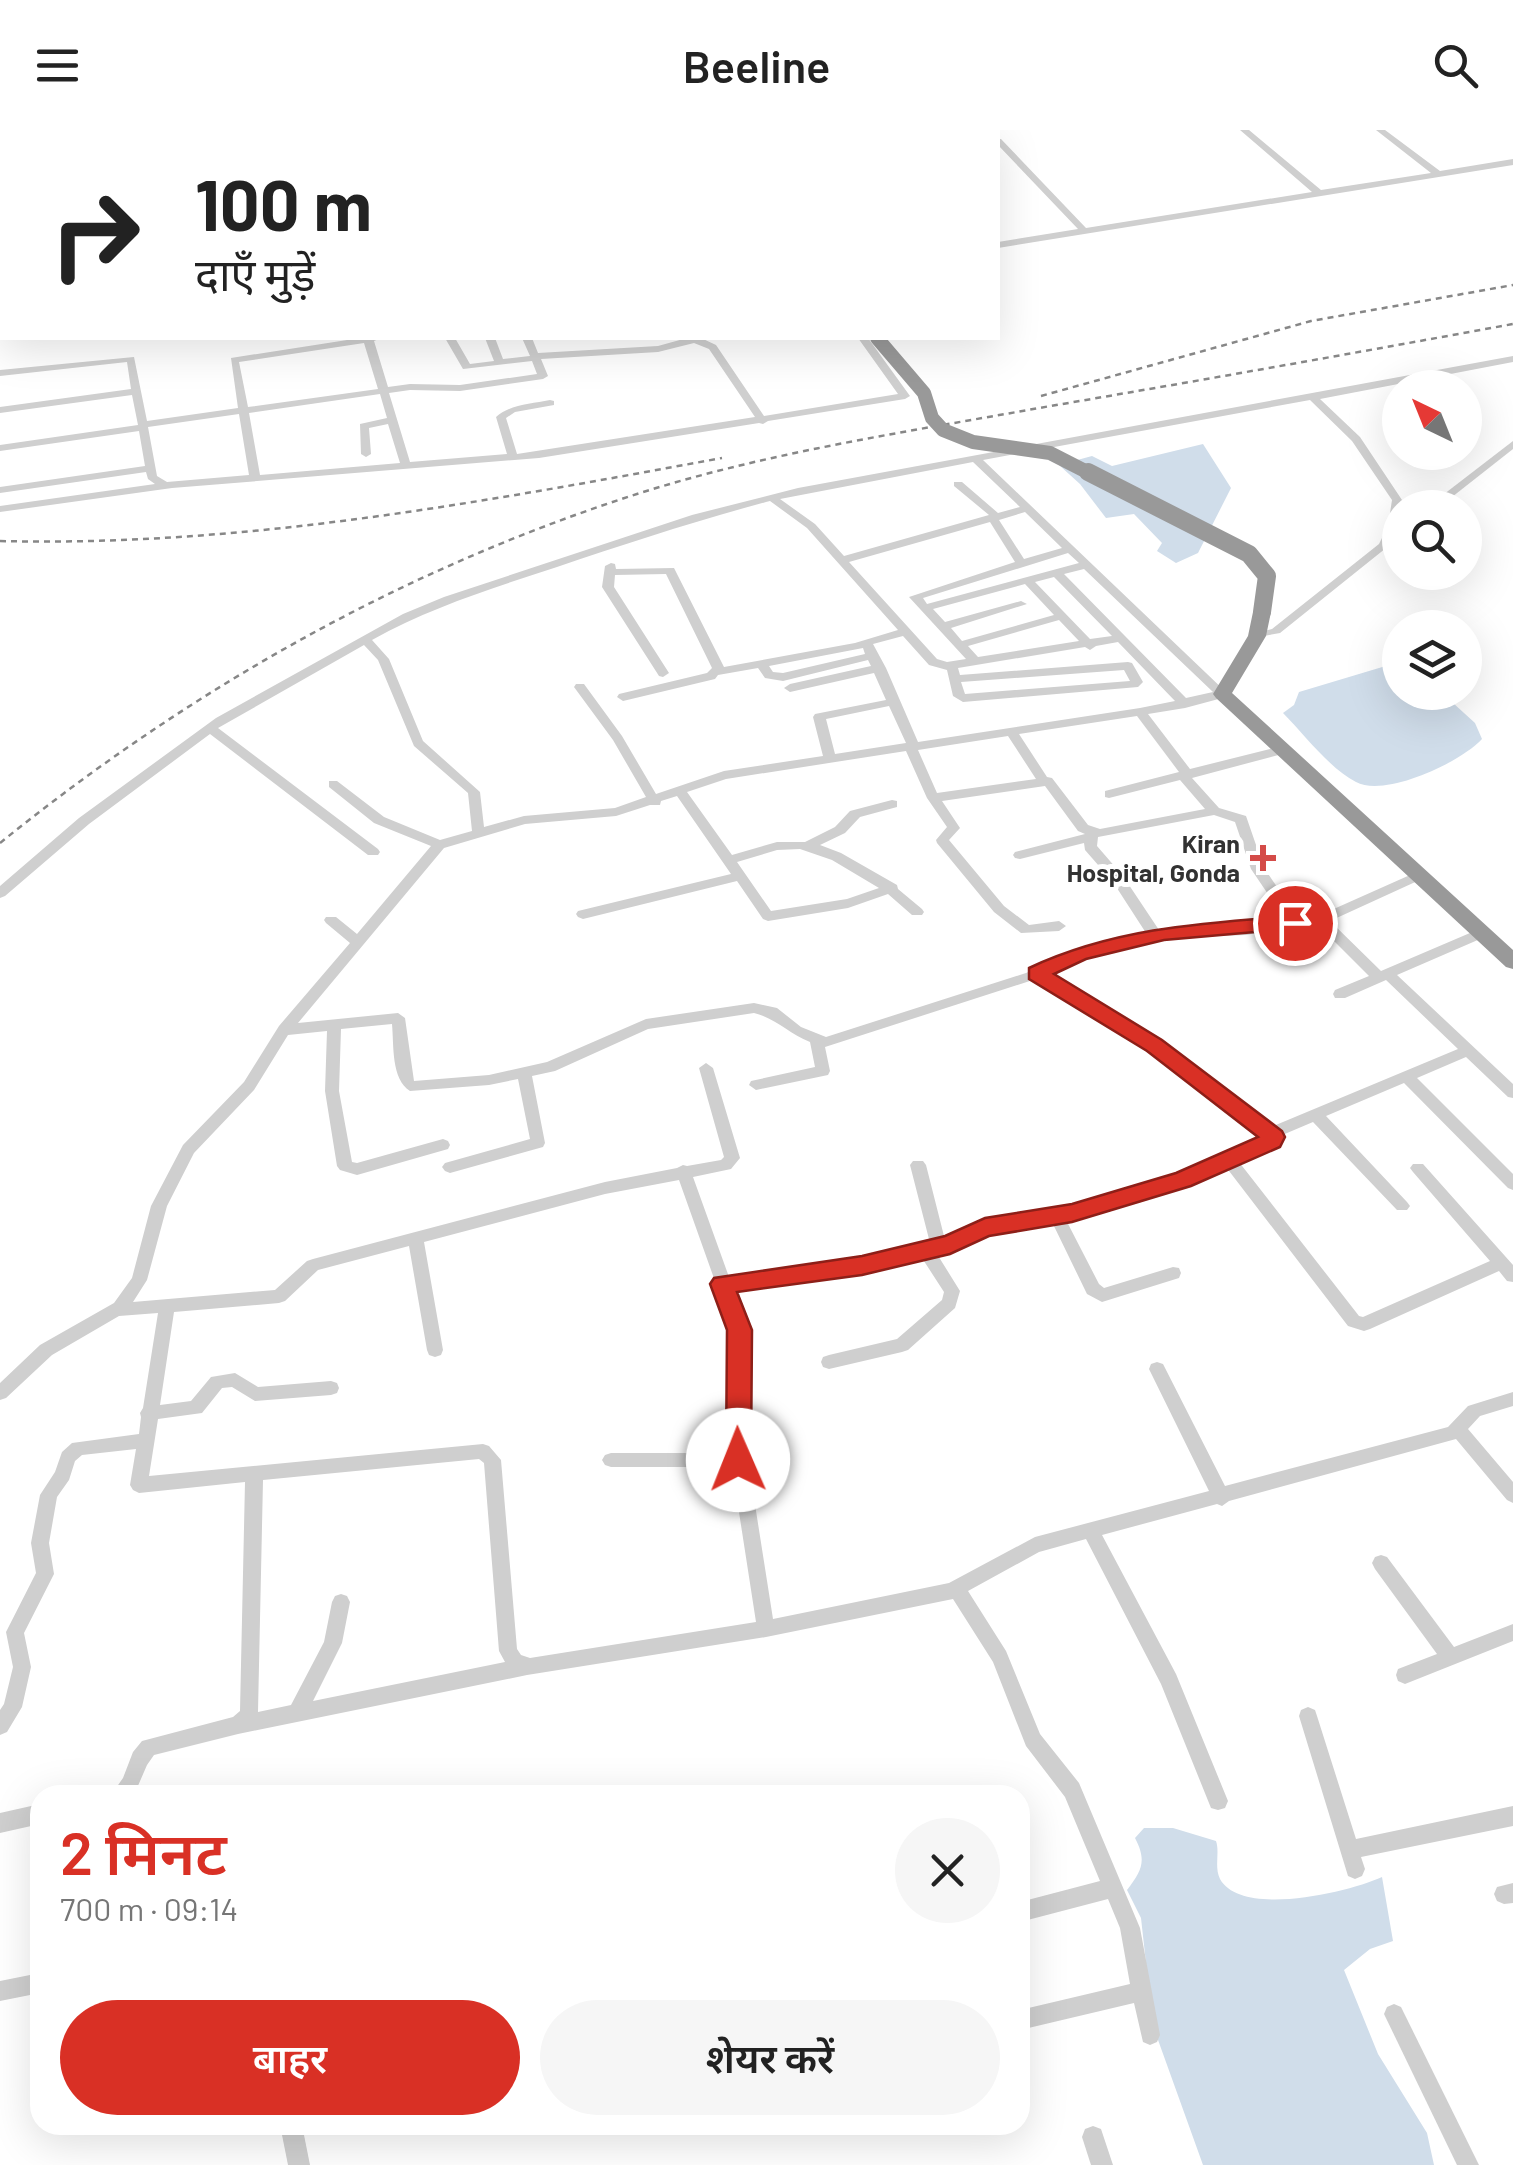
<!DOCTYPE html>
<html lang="hi">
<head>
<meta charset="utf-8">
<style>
	body { margin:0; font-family:Barlow,"Noto Sans Devanagari",sans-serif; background:#f6f6f6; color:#222; height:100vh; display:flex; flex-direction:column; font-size:38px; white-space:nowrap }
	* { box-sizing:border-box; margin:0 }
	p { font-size:32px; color:#767676 }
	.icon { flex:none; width:55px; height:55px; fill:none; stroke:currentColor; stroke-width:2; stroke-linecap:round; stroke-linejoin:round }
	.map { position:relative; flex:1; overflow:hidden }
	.details { position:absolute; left:30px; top:1655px; width:1000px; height:350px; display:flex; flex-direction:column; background:#fff; border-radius:30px; box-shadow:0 10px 40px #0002 }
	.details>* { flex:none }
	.hud { position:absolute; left:0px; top:0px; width:1000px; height:210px; box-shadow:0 10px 40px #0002; background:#fff; color:#222; overflow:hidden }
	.needle { width:65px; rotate:317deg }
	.fabs { position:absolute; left:1382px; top:240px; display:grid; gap:20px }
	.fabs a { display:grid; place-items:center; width:100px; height:100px; border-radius:50%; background:#fff; box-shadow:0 10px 40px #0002; font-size:50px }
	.pin { position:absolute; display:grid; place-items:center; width:85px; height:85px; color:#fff; margin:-42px; border:5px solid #fff; border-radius:50%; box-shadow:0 2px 10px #0007 }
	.me { position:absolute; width:110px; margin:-55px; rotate:359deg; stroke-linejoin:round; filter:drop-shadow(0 0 8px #0008) }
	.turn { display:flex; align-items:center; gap:35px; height:210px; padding:0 30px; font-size:45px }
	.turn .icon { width:130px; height:130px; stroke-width:2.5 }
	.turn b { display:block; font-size:70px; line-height:85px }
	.round { display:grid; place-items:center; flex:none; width:105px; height:105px; border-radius:52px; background:#f6f6f6 }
	.summary { display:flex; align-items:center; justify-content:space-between; height:170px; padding:0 30px }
	h1 { font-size:60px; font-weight:600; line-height:75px; color:#d93025 }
	.primary-button { display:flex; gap:20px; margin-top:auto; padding:20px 30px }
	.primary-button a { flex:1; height:115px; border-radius:60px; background:#d93025; color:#fff; font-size:40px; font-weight:600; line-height:115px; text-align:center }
	.primary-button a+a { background:#f6f6f6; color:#222 }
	header { display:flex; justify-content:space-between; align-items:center; height:130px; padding:0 30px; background:#fff; font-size:45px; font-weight:600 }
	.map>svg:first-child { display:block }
</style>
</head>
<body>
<header><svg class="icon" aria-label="menu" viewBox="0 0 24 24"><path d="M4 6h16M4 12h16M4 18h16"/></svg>Beeline<svg class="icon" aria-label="search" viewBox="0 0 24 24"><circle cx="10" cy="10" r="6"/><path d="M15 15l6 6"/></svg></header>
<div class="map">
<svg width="1513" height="2035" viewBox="0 0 1513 2035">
	<rect width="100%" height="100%" fill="#fff"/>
	<g fill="#d0ddea">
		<path d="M 1203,314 L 1231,358 L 1198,423 L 1176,433 L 1157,421 L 1162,413 L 1134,384 L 1106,388 L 1080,354 L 1059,335 L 1092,326 L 1112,336 Z"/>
		<path d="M 1389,535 L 1400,537 L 1400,562 L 1442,563 L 1475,593 L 1482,609 C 1461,632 1385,668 1356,652 C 1329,638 1304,604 1283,583 L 1294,575 L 1299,562 Z"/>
		<path d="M 1144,1698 L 1173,1698 L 1216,1711 C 1220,1722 1214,1737 1220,1749 C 1242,1788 1349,1762 1382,1747 L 1393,1811 L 1370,1819 L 1344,1840 L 1378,1924 L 1427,2003 L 1434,2035 L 1203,2035 L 1153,1896 L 1141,1788 L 1127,1760 C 1142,1740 1147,1731 1135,1708 Z"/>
	</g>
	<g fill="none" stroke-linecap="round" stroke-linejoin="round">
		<g fill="#cfcfcf" fill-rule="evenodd">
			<rect x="53" y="0" width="8" height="2"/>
			<path d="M 227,0 L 235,0 L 236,2 L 228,2 Z"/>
			<path d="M 334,0 L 342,0 L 343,2 L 335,2 Z"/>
			<path d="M 379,0 L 388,0 L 389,2 L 381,2 Z"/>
			<rect x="422" y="0" width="8" height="2"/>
			<path d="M 447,0 L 455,0 L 456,2 L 448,2 Z"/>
			<path d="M 464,0 L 500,0 L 496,2 L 462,2 Z"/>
			<path d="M 556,0 L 581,0 L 577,2 L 554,2 Z"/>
			<path d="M 603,0 L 611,0 L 610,2 L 602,2 Z"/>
			<path d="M 760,0 L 784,0 L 780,2 L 758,2 Z"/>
			<path d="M 799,0 L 808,0 L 809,2 L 801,2 Z"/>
			<path d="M 982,0 L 992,0 L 993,2 L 984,2 Z"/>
			<path d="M 1240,0 L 1249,0 L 1321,60 L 1431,43 L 1376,0 L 1385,0 L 1440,41 L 1513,29 L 1513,35 L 998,118 L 998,112 L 1078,99 L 998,15 L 998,9 L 1001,9 L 1086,98 L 1312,62 Z"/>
			<path d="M 2,46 L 2,52 L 0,53 L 0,47 Z"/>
			<rect x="0" y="144" width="2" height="6"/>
			<path d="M 2,162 L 2,168 L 0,169 L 0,163 Z"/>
			<path d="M 2,200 L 2,206 L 0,207 L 0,201 Z"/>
			<path d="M 360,208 L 381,208 L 374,211 L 388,257 L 410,254 L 460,255 L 537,244 L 532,231 L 463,239 L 445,208 L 455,208 L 470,234 L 494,231 L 485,208 L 495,208 L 503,229 L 530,226 L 522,208 L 532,208 L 538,223 L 658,216 L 687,208 L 701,208 L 716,215 L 764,286 L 898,264 L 858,208 L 868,208 L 910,266 L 905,269 L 768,291 L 763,294 L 759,293 L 539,328 L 172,358 L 0,382 L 0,376 L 155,354 L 148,349 L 146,342 L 0,363 L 0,357 L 145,336 L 139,301 L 0,321 L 0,315 L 138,295 L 132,265 L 0,283 L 0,277 L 131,259 L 127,232 L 0,246 L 0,240 L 134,227 L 147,291 L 238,278 L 231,228 ZM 364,213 L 378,259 L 248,277 L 239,232 ZM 694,213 L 709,219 L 755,287 L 517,324 L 506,288 L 515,282 L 554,275 L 554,271 L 550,270 C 531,274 511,274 496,287 L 507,324 L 410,332 L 389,263 L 410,260 L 460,261 L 543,249 L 548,246 L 541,229 L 658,222 ZM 380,264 L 387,288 L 360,294 L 361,324 L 366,327 L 371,324 L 369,298 L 388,294 L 400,333 L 260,345 L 249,283 ZM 239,284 L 249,345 L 167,352 L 157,346 L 148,297 Z"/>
			<path d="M 1513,226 L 1513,232 L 1320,269 L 1360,307 L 1402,370 L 1398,396 L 1393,407 L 1396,410 L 1280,503 L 1253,508 L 1253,504 L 1272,499 L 1379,414 L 1388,396 L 1392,370 L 1352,311 L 1310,270 L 983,330 L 1228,564 L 1226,567 L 1185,578 L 1148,584 L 1190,639 L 1282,616 L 1286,617 L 1286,623 L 1192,648 L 1219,678 L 1246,686 L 1264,738 L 1298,787 L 1327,782 L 1419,741 L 1424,742 L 1426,745 L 1424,748 L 1330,791 L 1381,841 L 1477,800 L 1487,800 L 1489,803 L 1487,806 L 1397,845 L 1513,954 L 1513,968 L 1508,967 L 1466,927 L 1417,948 L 1513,1044 L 1513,1060 L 1508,1058 L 1404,953 L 1326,986 L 1407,1072 L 1410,1076 L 1407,1080 L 1397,1080 L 1313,992 L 1280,1006 L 1277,1015 L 1239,1032 L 1359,1186 L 1363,1187 L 1490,1131 L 1413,1042 L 1410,1038 L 1413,1034 L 1423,1034 L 1513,1135 L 1513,1152 L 1507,1151 L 1499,1141 L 1370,1199 L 1364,1201 L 1348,1196 L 1226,1037 L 1188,1053 L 1066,1090 L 1099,1154 L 1104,1158 L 1173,1137 L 1179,1138 L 1181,1143 L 1179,1148 L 1102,1172 L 1087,1164 L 1052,1092 L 988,1103 L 956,1119 L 937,1124 L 960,1161 L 955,1178 L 908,1220 L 902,1222 L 829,1239 L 823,1237 L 821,1232 L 823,1227 L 829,1225 L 897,1209 L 942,1170 L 944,1162 L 922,1128 L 862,1141 L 733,1159 L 748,1199 L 748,1330 L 773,1489 L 949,1453 L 1035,1407 L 1209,1361 L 1149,1239 L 1151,1234 L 1157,1232 L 1163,1234 L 1225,1356 L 1448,1297 L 1468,1276 L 1513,1262 L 1513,1276 L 1480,1286 L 1468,1299 L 1513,1352 L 1513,1373 L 1507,1370 L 1456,1309 L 1229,1371 L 1222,1376 L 1217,1374 L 1102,1405 L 1176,1544 L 1228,1671 L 1225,1678 L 1218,1680 L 1211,1678 L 1161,1554 L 1086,1409 L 1039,1422 L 968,1461 L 1006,1521 L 1040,1604 L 1079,1653 L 1140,1798 L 1160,1905 L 1157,1912 L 1150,1915 L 1143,1912 L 1134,1873 L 1020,1900 L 1020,1880 L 1130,1854 L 1120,1798 L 1108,1769 L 1020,1792 L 1020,1772 L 1100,1751 L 1065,1667 L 1026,1616 L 993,1532 L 953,1469 L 766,1507 L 527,1545 L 238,1604 L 154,1625 L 147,1635 L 134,1665 L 111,1665 L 123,1648 L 133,1622 L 142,1611 L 233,1587 L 240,1581 L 245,1352 L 139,1363 L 133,1360 L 130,1355 L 136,1319 L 82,1325 L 75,1331 L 69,1350 L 57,1367 L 49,1413 L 54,1444 L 24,1503 L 31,1537 L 22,1577 L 7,1602 L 0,1605 L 0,1580 L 4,1574 L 13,1537 L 6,1502 L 36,1443 L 31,1413 L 40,1365 L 55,1342 L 62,1322 L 72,1313 L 139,1304 L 141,1287 L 140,1283 L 143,1278 L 158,1183 L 119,1186 L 52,1225 L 6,1268 L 0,1270 L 0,1253 L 40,1215 L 114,1173 L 132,1148 L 151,1076 L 183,1015 L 244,952 L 279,896 L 350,813 L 326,793 L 324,790 L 326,787 L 336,787 L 357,804 L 431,716 L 374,693 L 329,657 L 329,651 L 337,651 L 384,687 L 440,710 L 472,701 L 468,663 L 414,616 L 378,530 L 364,515 L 218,598 L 378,719 L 380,722 L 378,725 L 368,725 L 210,604 L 89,694 L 5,766 L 0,768 L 0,756 L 79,688 L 216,588 L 403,484 L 444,467 L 692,385 L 798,358 ZM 973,332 L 1020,377 L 998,383 L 962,352 L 954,352 L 954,356 L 989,385 L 844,426 L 815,394 L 780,369 ZM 770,371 L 807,398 L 898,500 L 855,513 L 724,537 L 674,438 L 616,439 L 615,434 L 611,433 L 605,436 L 602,457 L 659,546 L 663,547 L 669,543 L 614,457 L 615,445 L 666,444 L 712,538 L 707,543 L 619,564 L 617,567 L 623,571 L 715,549 L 718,545 L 758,538 L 765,548 L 783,551 L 868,530 L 871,536 L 790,554 L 784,558 L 790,562 L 874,543 L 886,570 L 815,584 L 813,587 L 823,626 L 724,641 L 656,664 L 622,606 L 584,554 L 576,554 L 574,557 L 613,610 L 646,667 L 615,678 L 524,686 L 484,697 L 480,662 L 423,611 L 389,529 L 372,510 C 431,477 493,458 557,437 C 628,413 698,390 770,371 ZM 1025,382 L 1062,418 L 1024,429 L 999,390 ZM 990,392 L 1015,432 L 909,467 L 966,529 L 947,532 L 937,529 L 849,432 ZM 1068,423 L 1079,433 L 927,474 L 923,468 ZM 1084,439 L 1213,562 L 1186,568 L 1064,444 ZM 1054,447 L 1112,506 L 1090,509 L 1035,452 ZM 1025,454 L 1054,485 L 962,511 L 951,498 L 1027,474 L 1021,471 L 945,492 L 933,479 ZM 1059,490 L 1079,511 L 978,527 L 968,516 ZM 903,506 L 929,535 L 947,540 L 953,566 L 963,572 L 1138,557 L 1143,552 L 1132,533 L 1128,532 L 960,545 L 958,538 L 1085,517 L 1090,520 L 1096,516 L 1118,512 L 1175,571 L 1140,578 L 918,612 L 886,538 L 873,514 ZM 863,518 L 865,524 L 783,543 L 773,542 L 769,536 ZM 1124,540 L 1130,551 L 965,564 L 961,552 ZM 889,576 L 906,613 L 835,624 L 826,589 ZM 1137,586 L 1179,642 L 1105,661 L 1105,667 L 1109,668 L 1180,650 L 1205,679 L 1100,699 L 1088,695 L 1052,648 L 1047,647 L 1019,604 ZM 1008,606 L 1036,649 L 937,663 L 918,620 ZM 906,621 L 927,668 L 947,697 L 936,710 L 937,713 L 994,782 L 1021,803 L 1059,801 L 1066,796 L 1059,791 L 1029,795 L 1004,776 L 949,710 L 960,698 L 942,671 L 1045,656 L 1078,701 L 1085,704 L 1015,722 L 1013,725 L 1015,728 L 1020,729 L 1084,713 L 1085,720 L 1113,752 L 1146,803 L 1075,820 L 1026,843 L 826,907 L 801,897 L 777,878 L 754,873 L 646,889 L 547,932 L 489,945 L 414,951 L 405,888 L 398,883 L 298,893 L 444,718 L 525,694 L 616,686 L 650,675 L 660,675 L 661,671 L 677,666 L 731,744 L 578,781 L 576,784 L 578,787 L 583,789 L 737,751 L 763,789 L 768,791 L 848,778 L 888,764 L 912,785 L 922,785 L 924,782 L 922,779 L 898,759 L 897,755 L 841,723 L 820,715 L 845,703 L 860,687 L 897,677 L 897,671 L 892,670 L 850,681 L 835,697 L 805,712 L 777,712 L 732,725 L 687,662 L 726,649 ZM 1214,685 L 1235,692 L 1251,739 L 1285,789 L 1246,795 L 1159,800 L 1123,746 L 1097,716 L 1098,707 ZM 800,719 L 832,730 L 879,758 L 847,769 L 771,781 L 737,732 L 777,720 ZM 1316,793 L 1369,846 L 1335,860 L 1333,864 L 1335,868 L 1345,868 L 1386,850 L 1458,919 L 1271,997 L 1160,912 L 1048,844 L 1084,827 L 1165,808 L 1246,805 ZM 1036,849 L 1150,920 L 1264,1008 L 1178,1045 L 1072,1077 L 985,1091 L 945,1110 L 926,1035 L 923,1031 L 913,1031 L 910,1035 L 930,1113 L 862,1129 L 729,1147 L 693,1047 L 731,1039 L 740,1028 L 713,938 L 706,933 L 699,938 L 724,1027 L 721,1030 L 687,1036 L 683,1035 L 677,1038 L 605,1052 L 313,1129 L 307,1131 L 275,1160 L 133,1172 L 147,1150 L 167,1076 L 194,1023 L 254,960 L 288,905 L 327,901 L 325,961 L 337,1036 L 340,1040 L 357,1045 L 448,1019 L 450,1015 L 448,1011 L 443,1009 L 357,1033 L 352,1032 L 339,961 L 341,899 L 392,894 C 394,916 391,949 410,961 L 489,955 L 518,949 L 530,1009 L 445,1033 L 442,1037 L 445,1041 L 450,1043 L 543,1017 L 545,1013 L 532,946 L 555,941 L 648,899 L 754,883 C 775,888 788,903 810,912 L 815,937 L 751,951 L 749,955 L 756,960 L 828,945 L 830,941 L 825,917 ZM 679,1050 L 732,1199 L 731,1323 L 611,1323 L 605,1325 L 602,1330 L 605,1335 L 611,1337 L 732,1337 L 756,1492 L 530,1528 L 521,1525 L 517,1519 L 501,1330 L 489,1316 L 483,1314 L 149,1346 L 158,1289 L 202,1283 L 222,1258 L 232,1257 L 255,1271 L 331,1265 L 337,1263 L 339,1258 L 337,1253 L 331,1251 L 258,1257 L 235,1243 L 211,1247 L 191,1271 L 160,1275 L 174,1182 L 279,1173 L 285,1171 L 318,1140 L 409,1116 L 427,1220 L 429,1225 L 435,1227 L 441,1225 L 443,1220 L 424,1112 L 605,1064 ZM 479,1329 L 484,1333 L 499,1521 L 505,1532 L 313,1571 L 342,1513 L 350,1472 L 347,1466 L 341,1464 L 335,1466 L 332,1472 L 324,1512 L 291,1575 L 258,1582 L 263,1350 Z"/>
			<path d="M 1513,311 L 1513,319 L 1438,378 L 1426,378 Z"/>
			<path d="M 1381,1425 L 1387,1427 L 1454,1517 L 1513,1494 L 1513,1511 L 1405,1554 L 1398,1551 L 1396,1545 L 1398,1539 L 1437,1524 L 1375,1439 L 1372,1433 L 1375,1427 Z"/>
			<path d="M 1308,1577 L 1315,1580 L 1317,1586 L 1356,1709 L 1513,1676 L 1513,1696 L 1361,1727 L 1365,1739 L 1362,1746 L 1355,1749 L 1348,1746 L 1299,1586 L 1301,1580 Z"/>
			<path d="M 40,1674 L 40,1694 L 0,1703 L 0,1683 Z"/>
			<path d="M 1513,1753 L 1513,1773 L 1504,1774 L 1497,1771 L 1494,1764 L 1497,1757 Z"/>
			<path d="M 40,1843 L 40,1863 L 0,1871 L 0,1851 Z"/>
			<path d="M 1394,1874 L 1401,1877 L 1479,2035 L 1457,2035 L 1384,1884 L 1387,1877 Z"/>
			<path d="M 280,1995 L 302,1995 L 310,2035 L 288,2035 Z"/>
			<path d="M 1093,1996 L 1101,1999 L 1113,2035 L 1091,2035 L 1082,2007 L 1085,1999 Z"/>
		</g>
		<g fill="#999" fill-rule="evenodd">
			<path d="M 692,0 L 705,0 L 706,2 L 693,2 Z"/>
			<path d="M 1262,477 L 1271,482 L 1266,506 L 1232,563 L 1513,820 L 1513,839 L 1506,837 L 1216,568 L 1213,564 L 1248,506 L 1253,482 Z"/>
		</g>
		<g stroke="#878787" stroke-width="2.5" stroke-dasharray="6 5" stroke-linecap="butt">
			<path d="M 1041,266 L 1311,191 L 1513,155"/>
			<path d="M 0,411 C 245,417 482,372 722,328"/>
			<path d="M 0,713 C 192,558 405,438 640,363 C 770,322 906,302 1039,278 C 1197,251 1355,223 1513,194"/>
		</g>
		<path stroke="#999" stroke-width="14" d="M 877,208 L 924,263 L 932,288 L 943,300 L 973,312 L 1050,323 L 1093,345"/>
		<path stroke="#999" stroke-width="18" d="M 1088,342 L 1249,424 L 1267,446 L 1262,482"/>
	</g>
	<path fill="#d93025" stroke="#8d1f18" stroke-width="2.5" d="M 1295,786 L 1305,793 L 1302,798 L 1164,810 L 1086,829 L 1054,844 L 1162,910 L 1282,1001 L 1285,1007 L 1280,1017 L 1191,1056 L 1072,1092 L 989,1106 L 950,1124 L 862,1145 L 737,1162 L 752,1200 L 751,1330 L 748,1338 L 729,1338 L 726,1330 L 727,1200 L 710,1154 L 714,1148 L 862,1126 L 945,1106 L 985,1088 L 1072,1074 L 1176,1043 L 1258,1007 L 1147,921 L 1029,849 L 1029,838 C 1114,798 1202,793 1295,786 Z"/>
	<path fill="#d44b48" stroke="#fff" stroke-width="4" d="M1258 713h10v10h10v10h-10v10h-10v-10h-10v-10h10z"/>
	<g text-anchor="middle" stroke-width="10" stroke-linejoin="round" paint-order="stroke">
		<g font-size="25" font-weight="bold" fill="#323232" stroke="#fff" text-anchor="end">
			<text x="1240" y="723">Kiran<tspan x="1240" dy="29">Hospital, Gonda</tspan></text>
		</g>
	</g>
</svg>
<div class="fabs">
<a><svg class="needle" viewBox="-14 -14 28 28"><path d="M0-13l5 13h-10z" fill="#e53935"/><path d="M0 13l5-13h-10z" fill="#767676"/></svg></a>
<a><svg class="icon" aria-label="search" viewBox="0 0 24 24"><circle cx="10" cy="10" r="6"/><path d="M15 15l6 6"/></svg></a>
<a><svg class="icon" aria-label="layers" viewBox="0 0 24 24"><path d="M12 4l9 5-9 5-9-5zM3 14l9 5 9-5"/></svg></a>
</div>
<div class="pin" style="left:1295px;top:793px;background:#d93025"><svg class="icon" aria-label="arrive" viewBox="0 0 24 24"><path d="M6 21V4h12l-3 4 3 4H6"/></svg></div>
<svg class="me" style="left:738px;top:1330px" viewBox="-20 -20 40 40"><circle r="19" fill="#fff"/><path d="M0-13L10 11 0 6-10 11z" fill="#d93025"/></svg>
<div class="hud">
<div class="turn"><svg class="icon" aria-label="right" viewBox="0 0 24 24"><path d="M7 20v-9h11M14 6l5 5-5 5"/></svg><div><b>100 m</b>दाएँ मुड़ें</div></div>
</div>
<section class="details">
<div class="summary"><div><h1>2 मिनट</h1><p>700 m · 09:14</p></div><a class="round"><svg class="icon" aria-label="close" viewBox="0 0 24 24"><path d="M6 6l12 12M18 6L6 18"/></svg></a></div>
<div class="primary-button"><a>बाहर</a><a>शेयर करें</a></div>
</section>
</div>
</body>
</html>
